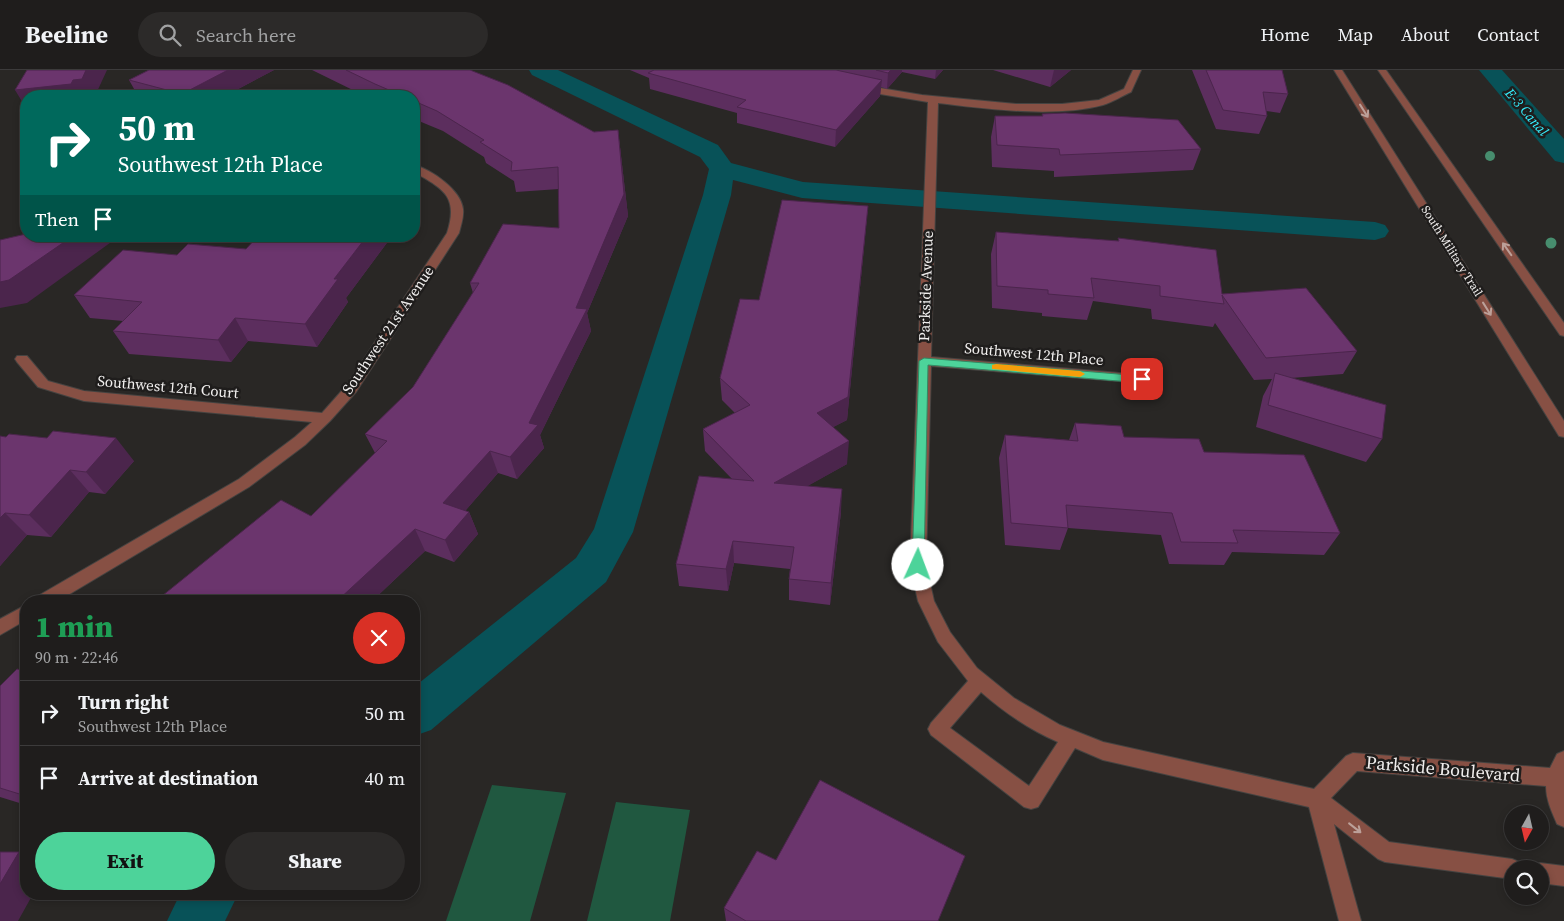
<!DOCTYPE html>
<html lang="en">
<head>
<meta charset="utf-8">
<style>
	body { margin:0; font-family:"Source Serif 4",serif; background:#2c2a29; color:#f1f3f6; height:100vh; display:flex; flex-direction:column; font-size:19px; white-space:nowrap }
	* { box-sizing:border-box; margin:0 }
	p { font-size:16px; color:#a1a2a3 }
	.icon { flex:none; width:28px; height:28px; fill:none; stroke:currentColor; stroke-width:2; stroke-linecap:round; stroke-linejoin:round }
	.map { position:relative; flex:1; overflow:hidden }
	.drawer { position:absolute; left:20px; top:525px; width:400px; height:305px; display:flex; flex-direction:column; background:#1f1d1c; border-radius:20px; box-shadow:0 2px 8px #0003,0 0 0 1px #3c3b3b }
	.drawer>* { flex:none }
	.banner { position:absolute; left:20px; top:20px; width:400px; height:152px; border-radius:20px; box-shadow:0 2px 8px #0003,0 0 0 1px #3c3b3b; background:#00695c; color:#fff; overflow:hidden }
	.needle { width:32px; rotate:188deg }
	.tools { position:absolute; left:1504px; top:735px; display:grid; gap:10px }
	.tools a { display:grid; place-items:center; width:45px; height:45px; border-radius:50%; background:#1f1d1c; box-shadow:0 2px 8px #0003,0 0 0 1px #3c3b3b; font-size:25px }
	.pin { position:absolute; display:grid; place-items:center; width:42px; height:42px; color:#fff; margin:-21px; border-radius:10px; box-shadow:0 2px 8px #0006 }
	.me { position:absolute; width:55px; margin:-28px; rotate:2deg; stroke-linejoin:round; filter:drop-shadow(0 0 4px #0008) }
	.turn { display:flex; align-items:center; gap:18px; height:105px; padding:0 15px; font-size:22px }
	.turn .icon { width:65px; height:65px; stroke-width:2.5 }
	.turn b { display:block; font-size:35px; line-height:42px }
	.then { display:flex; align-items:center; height:48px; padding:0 15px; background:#0003; gap:10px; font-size:19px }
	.round { display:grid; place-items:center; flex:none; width:52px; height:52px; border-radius:26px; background:#2c2a29 }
	.headline { display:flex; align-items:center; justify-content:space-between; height:85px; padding:0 15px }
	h1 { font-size:30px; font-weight:800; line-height:38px; color:#1e9e55 }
	.primary-button { display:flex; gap:10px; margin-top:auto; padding:10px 15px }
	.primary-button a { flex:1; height:58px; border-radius:30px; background:#4dd39a; color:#111; font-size:20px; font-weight:800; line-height:58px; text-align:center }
	.primary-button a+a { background:#2c2a29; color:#f1f3f6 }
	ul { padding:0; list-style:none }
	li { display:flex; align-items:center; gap:15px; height:65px; padding:0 15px; border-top:1px solid #3c3b3b }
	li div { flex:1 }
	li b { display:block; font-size:19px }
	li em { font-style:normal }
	header { display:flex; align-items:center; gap:30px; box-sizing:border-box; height:70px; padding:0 25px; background:#1f1d1c; border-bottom:1px solid #3c3b3b }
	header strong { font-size:24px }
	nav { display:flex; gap:28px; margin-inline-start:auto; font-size:18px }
	.search { width:350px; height:45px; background:#2c2a29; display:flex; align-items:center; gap:12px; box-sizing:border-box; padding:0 18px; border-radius:28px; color:#a1a2a3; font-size:19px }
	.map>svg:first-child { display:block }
</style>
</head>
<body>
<header>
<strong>Beeline</strong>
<div class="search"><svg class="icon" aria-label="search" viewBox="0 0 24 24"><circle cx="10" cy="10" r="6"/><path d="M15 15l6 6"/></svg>Search here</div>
<nav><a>Home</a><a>Map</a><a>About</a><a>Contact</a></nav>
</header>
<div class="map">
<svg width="1564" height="851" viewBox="0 0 1564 851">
	<rect width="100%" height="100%" fill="#292725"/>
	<g fill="#205840">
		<path d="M 492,715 L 566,723 L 530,851 L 446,851 Z"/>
		<path d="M 616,732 L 690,740 L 670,851 L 587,851 Z"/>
	</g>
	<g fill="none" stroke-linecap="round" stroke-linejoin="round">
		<g fill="#085258" fill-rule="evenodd">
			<path d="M 529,0 L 558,0 L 718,75 L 731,93 L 803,112 L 1375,152 L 1385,155 L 1389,161 L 1385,167 L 1375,170 L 802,128 L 733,110 L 731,125 L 633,462 L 606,512 L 431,660 L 414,666 L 414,617 L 576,488 L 594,459 L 703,125 L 709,99 L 700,87 L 532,5 Z"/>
			<path d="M 1479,0 L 1502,0 L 1564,69 L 1564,93 L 1555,91 Z"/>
			<path d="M 180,824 L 238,824 L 225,851 L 167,851 Z"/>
		</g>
		<g stroke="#454341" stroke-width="2">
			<g id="minor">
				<path d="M 1133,0 L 1141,0 L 1131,22 C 1122,26 1113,32 1103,35 C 1055,48 987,39 938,33 L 931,287 L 1143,305 L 1148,306 L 1150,309 L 1148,312 L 1143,313 L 931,296 L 926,495 L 934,531 L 950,562 L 977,598 L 1014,628 L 1060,655 L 1103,672 L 1314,719 L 1346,686 L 1353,683 L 1550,698 L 1557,684 L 1564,681 L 1564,757 L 1557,754 C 1552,742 1546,730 1546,716 L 1357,701 L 1331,728 L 1389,772 L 1512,789 L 1519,792 L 1522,799 L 1512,799 L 1512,809 L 1385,792 L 1378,789 L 1334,754 L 1361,851 L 1339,851 L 1309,737 L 1103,690 L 1075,678 L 1038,737 L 1031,739 L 1024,737 L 931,665 L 928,659 L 931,653 L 968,611 L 938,572 L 918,531 L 910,495 L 928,32 L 862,21 L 857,18 L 862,15 L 922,25 L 1016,34 L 1062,34 L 1099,30 L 1124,19 ZM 981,622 C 1004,642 1030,660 1058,672 L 1029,716 L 950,658 Z"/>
				<path d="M 1334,0 L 1342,0 L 1564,351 L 1564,367 L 1559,366 Z"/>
				<path d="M 1378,0 L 1386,0 L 1564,253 L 1564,266 L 1560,265 Z"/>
				<path d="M 414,95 C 432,100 461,120 463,139 C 464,147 461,155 459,163 L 356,322 L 330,351 L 305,375 L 249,417 L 58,531 L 36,531 L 38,526 L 239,409 L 295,367 L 312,352 L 84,331 L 38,317 L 17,292 L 15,289 L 17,286 L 27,286 L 48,311 L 84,321 L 322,343 L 346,316 L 447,163 C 459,126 443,119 414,102 Z"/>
				<path d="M 26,535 L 26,550 L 0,565 L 0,549 Z"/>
				<path d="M 1540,793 L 1564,796 L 1564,816 L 1540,813 L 1540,799 L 1532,799 L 1533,796 Z"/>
			</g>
		</g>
		<use href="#minor" fill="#875044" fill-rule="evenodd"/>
	</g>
	<g fill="#478d6e">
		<circle cx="1490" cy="86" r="5"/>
		<circle cx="1551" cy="173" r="5.5"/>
	</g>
	<g fill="#5c2e5e">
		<path d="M 149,0 L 274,0 L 225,26 L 138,26 L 129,10 Z"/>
		<path d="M 312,0 L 470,0 L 594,62 L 618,60 L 628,146 L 587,243 L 591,261 L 540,365 L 544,378 L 517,409 L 498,403 L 465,441 L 469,442 L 478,464 L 454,492 L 425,481 L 372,531 L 159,531 L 157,530 L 311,446 L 375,383 L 365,364 L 413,317 L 473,223 L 470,213 L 559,158 L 559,119 L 516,122 L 514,111 L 486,93 L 484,87 L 443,61 L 414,49 L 414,26 L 365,26 Z"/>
		<path d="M 630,0 L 943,0 L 935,9 L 902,2 L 887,19 L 881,17 L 880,26 L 835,77 L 737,53 L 737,43 L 650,19 L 649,8 Z"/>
		<path d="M 993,0 L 1071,0 L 1050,17 Z"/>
		<path d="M 1192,0 L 1282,0 L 1288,24 L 1280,43 L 1266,41 L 1267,46 L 1259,64 L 1216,59 Z"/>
		<path d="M 1042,44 L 1201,79 L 1193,100 L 1054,107 L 1054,101 L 992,97 L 991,67 L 995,46 L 1042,46 Z"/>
		<path d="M 868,136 L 847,350 L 833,357 L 847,394 L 807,416 L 841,442 L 830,535 L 789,530 L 789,509 L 790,499 L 734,493 L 728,521 L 679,516 L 676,494 L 732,409 L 705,381 L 703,359 L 735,343 L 722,330 L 720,308 L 759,230 Z"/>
		<path d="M 996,162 L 1118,171 L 1118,168 L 1222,224 L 1357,281 L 1343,304 L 1291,308 L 1382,369 L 1366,392 L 1256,357 L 1263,326 L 1272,309 L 1254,310 L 1215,253 L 1213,257 L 1152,249 L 1151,239 L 1093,231 L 1087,250 L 1042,246 L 1042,243 L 992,238 L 991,184 Z"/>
		<path d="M 389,170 L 346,228 L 348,232 L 317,277 L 248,271 L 231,292 L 129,284 L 113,261 L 123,251 L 90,248 L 74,225 L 177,185 L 246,179 Z"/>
		<path d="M 1075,353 L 1124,367 L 1204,382 L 1340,463 L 1324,485 L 1232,482 L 1224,495 L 1169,494 L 1161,465 L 1068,458 L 1060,480 L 1005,475 L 999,388 L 1005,365 L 1069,370 Z"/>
		<path d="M 0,366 L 134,391 L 105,424 L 89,422 L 51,467 L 27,465 L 0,496 Z"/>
		<path d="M 26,600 L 26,735 L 0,727 L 0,616 Z"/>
		<path d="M 776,790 L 938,851 L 726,851 L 724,838 Z"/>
	</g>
	<g fill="#4b254c">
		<path d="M 86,0 L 107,0 L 95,26 L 26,26 L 26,38 L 15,20 L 73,10 Z"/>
		<path d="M 228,0 L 274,0 L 225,26 L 183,26 L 182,24 Z"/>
		<path d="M 891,0 L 902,0 L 902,2 L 887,19 L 888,3 Z"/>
		<path d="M 936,0 L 943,0 L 935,9 Z"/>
		<path d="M 1054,0 L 1071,0 L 1050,17 Z"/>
		<path d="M 882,10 L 880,26 L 835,77 L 836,60 Z"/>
		<path d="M 618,60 L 628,146 L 587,243 L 591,261 L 540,365 L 544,378 L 517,409 L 510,387 L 529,353 L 576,238 Z"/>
		<path d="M 868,136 L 847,350 L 816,366 L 817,343 Z"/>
		<path d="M 73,166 L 112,166 L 114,170 L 27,233 L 0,238 L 0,212 Z"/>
		<path d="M 367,166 L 388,166 L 389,170 L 346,228 L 348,232 L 317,277 L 305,254 L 334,209 Z"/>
		<path d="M 235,248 L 248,271 L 231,292 L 218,270 Z"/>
		<path d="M 116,368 L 134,391 L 105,424 L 86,402 Z"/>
		<path d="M 849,371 L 847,394 L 774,435 L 774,413 Z"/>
		<path d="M 490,381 L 498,403 L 453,455 L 443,433 Z"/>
		<path d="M 70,400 L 89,422 L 51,467 L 29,445 Z"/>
		<path d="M 842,419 L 841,442 L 830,535 L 831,513 Z"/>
		<path d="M 469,442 L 478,464 L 454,492 L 445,470 Z"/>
		<path d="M 5,443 L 27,465 L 0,496 L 0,448 Z"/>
		<path d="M 415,459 L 425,481 L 372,531 L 337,531 Z"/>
		<path d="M 733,471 L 734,493 L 728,521 L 726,499 Z"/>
		<path d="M 19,782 L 26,786 L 26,824 L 33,824 L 18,851 L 0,851 L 0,814 Z"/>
	</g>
	<g fill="#6b356d" stroke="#4b254c">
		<path d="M 27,0 L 86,0 L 82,9 L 73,10 L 71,14 L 15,20 Z"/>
		<path d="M 149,0 L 228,0 L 182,24 L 129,10 Z"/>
		<path d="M 346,0 L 470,0 L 508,15 L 594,62 L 618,60 L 624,124 L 576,238 L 587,239 L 529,353 L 538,355 L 510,387 L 490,381 L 443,433 L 469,442 L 445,470 L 415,459 L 337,531 L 160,531 L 157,530 L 281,430 L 311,446 L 387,371 L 365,364 L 413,317 L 479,213 L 470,213 L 503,154 L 559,158 L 558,97 L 511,101 L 512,92 L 480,72 L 484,70 L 437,41 L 414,31 L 414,26 L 403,26 L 375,14 Z"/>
		<path d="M 654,0 L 836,0 L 882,10 L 836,60 L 737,37 L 746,30 L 648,3 Z"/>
		<path d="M 876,0 L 891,0 L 888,3 Z"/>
		<path d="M 1206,0 L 1282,0 L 1288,24 L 1263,22 L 1267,46 L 1223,40 Z"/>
		<path d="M 284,19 L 292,26 L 276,26 Z"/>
		<path d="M 1065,43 L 1178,50 L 1201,79 L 1060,85 L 1059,79 L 997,75 L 995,46 L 1043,46 L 1042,44 Z"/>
		<path d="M 782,130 L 868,136 L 848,327 L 817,343 L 849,371 L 774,413 L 842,419 L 831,513 L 789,509 L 794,477 L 733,471 L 726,499 L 676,494 L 699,406 L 754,411 L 703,359 L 750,335 L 720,308 L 740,229 L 759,230 Z"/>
		<path d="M 996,162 L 1119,171 L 1118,168 L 1216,180 L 1222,224 L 1306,218 L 1357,281 L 1266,288 L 1222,225 L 1224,234 L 1160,226 L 1160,216 L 1091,208 L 1094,228 L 1048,224 L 1048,220 L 997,216 Z"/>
		<path d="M 26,164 L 26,166 L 73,166 L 9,210 L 0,212 L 0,170 Z"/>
		<path d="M 258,166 L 367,166 L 334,209 L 338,209 L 305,254 L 235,248 L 218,270 L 113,261 L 142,232 L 74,225 L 123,180 L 177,185 L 188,174 L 246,179 Z"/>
		<path d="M 1275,303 L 1386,335 L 1382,369 L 1268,335 Z"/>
		<path d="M 1075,353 L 1121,356 L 1124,367 L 1199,369 L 1204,382 L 1304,385 L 1340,463 L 1233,460 L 1238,473 L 1181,472 L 1172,443 L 1066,435 L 1068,458 L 1011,453 L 1005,365 L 1078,371 Z"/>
		<path d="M 53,361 L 116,368 L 86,402 L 70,400 L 29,445 L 5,443 L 0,448 L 0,366 L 6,367 L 9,364 L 47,368 Z"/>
		<path d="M 17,599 L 25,601 L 26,600 L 26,726 L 0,718 L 0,616 Z"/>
		<path d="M 820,710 L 965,786 L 938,851 L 746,851 L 724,838 L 757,781 L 776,790 Z"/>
		<path d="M 0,782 L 19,782 L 0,814 Z"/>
	</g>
	<defs><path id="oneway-shaft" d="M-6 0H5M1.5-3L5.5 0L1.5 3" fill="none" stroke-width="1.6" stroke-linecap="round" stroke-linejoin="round" transform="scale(1.25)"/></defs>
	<g stroke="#bca099">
		<use href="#oneway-shaft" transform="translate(1364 41) rotate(58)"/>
		<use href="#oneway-shaft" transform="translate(1507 179) rotate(-125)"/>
		<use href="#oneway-shaft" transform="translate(1487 239) rotate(58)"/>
		<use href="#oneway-shaft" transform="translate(1355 758) rotate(38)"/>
	</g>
	<path fill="#4dd39a" stroke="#328964" d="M 924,288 L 1142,306 L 1148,309 L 1142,313 L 928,295 L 924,495 L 922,499 L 913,499 L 912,495 L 919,291 Z"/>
	<path fill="#f59e0b" d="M 996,294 L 1080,301 L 1085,304 L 1080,307 L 992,299 L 992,295 Z"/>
	<g text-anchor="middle" stroke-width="5" stroke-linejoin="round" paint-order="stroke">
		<g font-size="12" fill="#f1efee" stroke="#1f1d1c">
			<text transform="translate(1452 181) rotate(58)" y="4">South Military Trail</text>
		</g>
		<g font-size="14" font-style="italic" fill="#35eefd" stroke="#1f1d1c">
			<text transform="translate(1527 42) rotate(49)" y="5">E-3 Canal</text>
		</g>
		<g font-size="15" fill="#f1efee" stroke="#1f1d1c">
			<text transform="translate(926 216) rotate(-88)" y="5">Parkside Avenue</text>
			<text transform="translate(388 260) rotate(-56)" y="5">Southwest 21st Avenue</text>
			<text transform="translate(1034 284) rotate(5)" y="5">Southwest 12th Place</text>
			<text transform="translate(168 317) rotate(5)" y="5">Southwest 12th Court</text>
		</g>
		<g font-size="18" fill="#f1efee" stroke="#1f1d1c">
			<text transform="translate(1443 699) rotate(5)" y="6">Parkside Boulevard</text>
		</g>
	</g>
</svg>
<div class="tools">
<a><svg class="needle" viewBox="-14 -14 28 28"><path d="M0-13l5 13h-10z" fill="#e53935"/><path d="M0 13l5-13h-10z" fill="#a1a2a3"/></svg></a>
<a><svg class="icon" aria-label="search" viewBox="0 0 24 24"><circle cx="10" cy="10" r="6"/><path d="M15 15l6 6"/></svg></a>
</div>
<div class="pin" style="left:1142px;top:309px;background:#d93025"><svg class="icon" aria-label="arrive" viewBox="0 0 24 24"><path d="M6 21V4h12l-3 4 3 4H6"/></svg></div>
<svg class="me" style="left:918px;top:495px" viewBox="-20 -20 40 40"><circle r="19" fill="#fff"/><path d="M0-13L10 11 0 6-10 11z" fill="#4dd39a"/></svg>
<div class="banner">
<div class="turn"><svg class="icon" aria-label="right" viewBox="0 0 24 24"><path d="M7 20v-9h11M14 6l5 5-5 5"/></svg><div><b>50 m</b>Southwest 12th Place</div></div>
<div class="then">Then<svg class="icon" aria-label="arrive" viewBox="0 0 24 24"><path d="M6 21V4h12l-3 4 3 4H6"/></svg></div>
</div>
<section class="drawer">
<div class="headline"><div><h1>1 min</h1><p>90 m · 22:46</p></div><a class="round" style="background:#d93025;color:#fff"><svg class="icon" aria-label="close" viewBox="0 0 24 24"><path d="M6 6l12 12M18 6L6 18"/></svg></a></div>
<ul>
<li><svg class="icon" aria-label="right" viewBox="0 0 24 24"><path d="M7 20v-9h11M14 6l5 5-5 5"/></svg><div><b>Turn right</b><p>Southwest 12th Place</p></div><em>50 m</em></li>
<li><svg class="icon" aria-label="arrive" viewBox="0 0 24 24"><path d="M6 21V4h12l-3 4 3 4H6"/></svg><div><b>Arrive at destination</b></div><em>40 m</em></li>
</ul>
<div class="primary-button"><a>Exit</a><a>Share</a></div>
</section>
</div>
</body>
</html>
